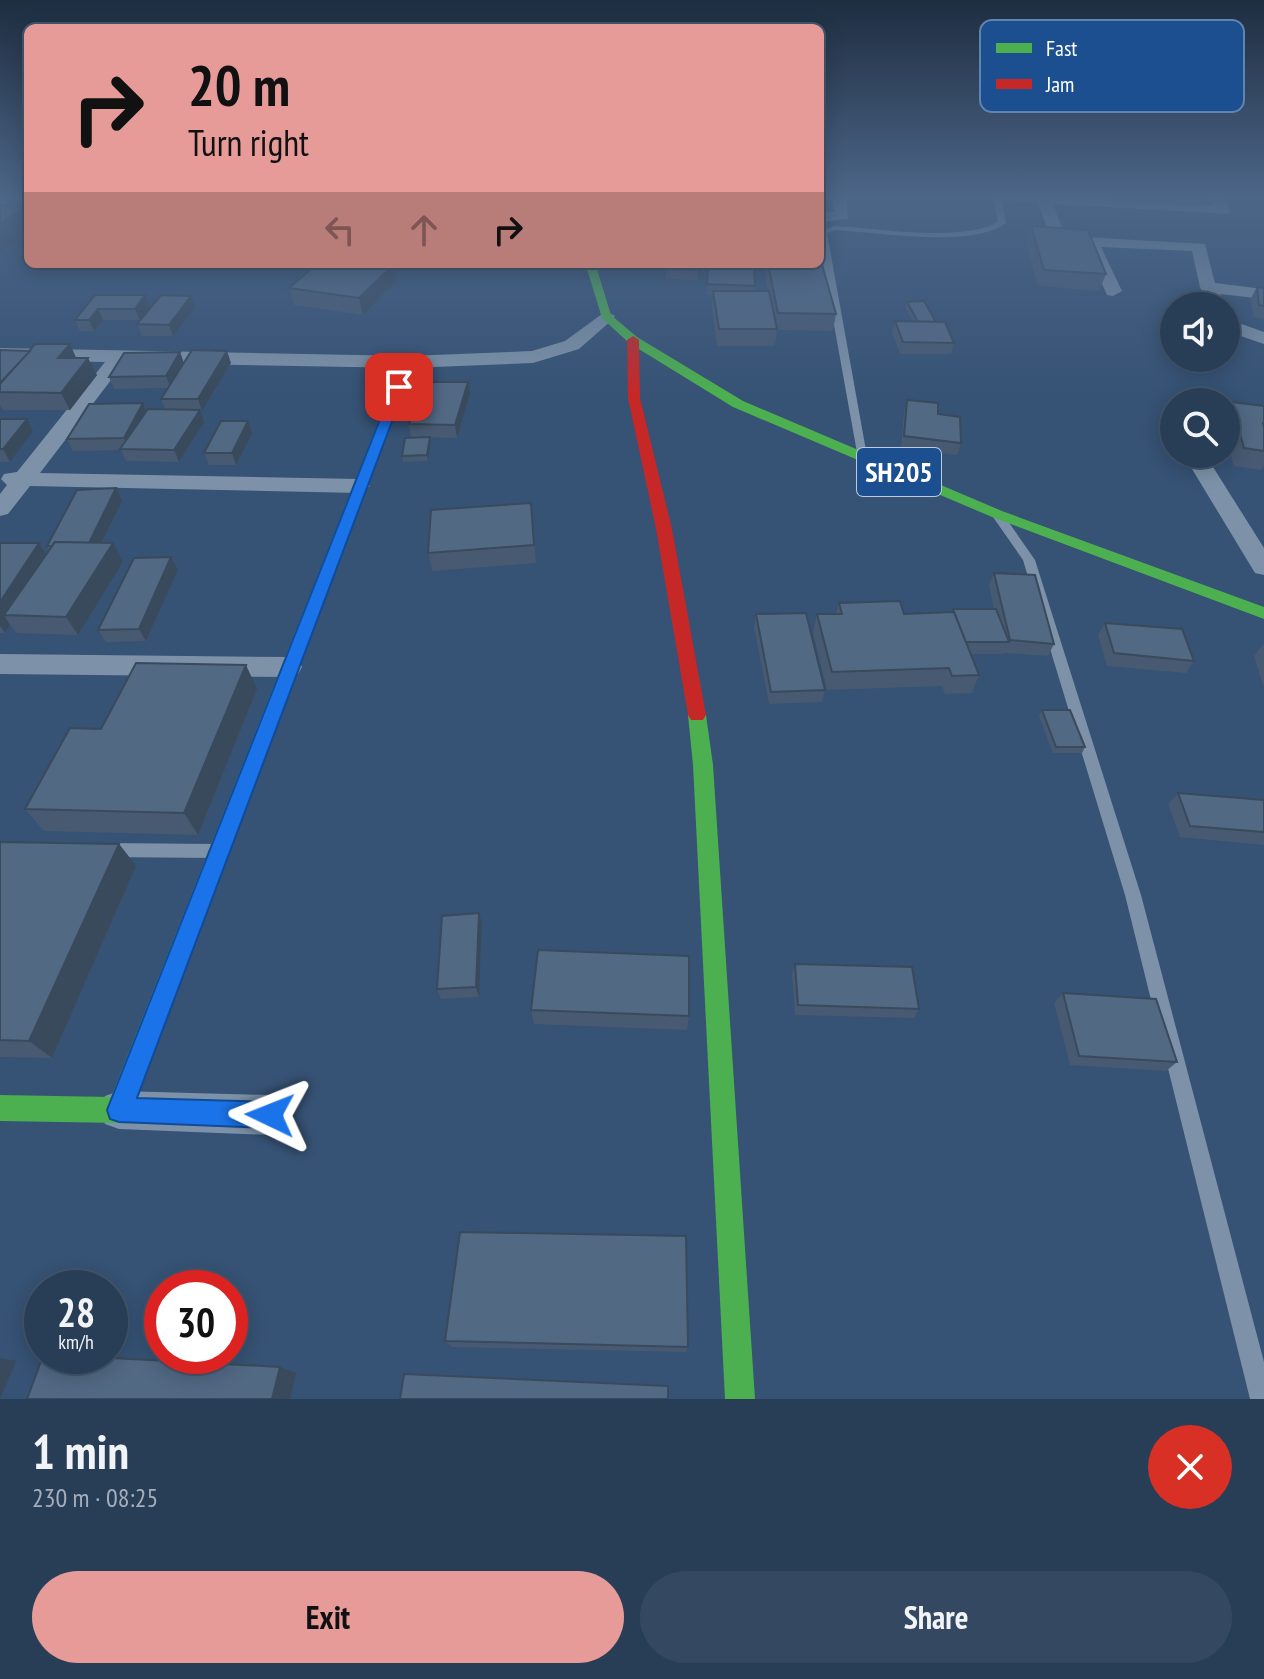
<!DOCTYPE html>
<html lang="en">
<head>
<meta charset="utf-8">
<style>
	body { margin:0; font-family:"PT Sans Narrow",sans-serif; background:#344961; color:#f1f3f6; height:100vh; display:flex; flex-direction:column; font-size:30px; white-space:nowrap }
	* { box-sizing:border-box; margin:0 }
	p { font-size:26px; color:#a5aeba }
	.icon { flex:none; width:44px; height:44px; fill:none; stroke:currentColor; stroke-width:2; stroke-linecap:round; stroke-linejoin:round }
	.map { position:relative; height:1399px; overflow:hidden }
	.side { display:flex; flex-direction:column; background:#283e57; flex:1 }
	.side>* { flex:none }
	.hud { position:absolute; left:24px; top:24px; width:800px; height:244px; border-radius:12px; box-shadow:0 4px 20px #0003,0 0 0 2px #44576d; background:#e69b98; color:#111; overflow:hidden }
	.controls { position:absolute; left:1160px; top:292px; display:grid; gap:16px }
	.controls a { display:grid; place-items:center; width:80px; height:80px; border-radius:50%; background:#283e57; box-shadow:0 4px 20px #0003,0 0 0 2px #44576d; font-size:40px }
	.speed { position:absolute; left:24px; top:1270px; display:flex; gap:16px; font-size:40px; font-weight:700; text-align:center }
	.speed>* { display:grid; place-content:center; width:104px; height:104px; border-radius:50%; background:#283e57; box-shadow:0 4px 20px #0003,0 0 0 2px #44576d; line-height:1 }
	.speed small { font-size:20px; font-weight:400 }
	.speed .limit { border:12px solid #d22; background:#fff; color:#111 }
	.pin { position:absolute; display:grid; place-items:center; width:68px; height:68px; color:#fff; margin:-34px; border-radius:16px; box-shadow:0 4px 12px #0006 }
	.me { position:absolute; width:88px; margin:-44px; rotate:272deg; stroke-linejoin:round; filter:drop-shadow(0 0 6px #0008) }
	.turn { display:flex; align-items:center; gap:28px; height:168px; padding:0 32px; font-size:36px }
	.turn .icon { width:104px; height:104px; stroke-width:2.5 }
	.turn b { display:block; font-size:56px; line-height:68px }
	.lanes { display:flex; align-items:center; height:76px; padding:0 32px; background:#0003; justify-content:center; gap:40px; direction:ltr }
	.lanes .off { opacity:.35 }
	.round { display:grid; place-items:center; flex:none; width:84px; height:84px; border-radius:42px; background:#344961 }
	.headline { display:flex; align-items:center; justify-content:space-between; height:136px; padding:0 32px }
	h1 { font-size:48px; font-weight:700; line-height:60px }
	.button { display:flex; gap:16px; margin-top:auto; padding:16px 32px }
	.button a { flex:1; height:92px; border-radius:48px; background:#e69b98; color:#111; font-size:32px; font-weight:700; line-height:92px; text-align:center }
	.button a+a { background:#344961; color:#f1f3f6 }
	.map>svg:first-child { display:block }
</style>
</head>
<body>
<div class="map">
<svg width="1264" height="1399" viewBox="0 0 1264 1399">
	<rect width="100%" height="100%" fill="#365274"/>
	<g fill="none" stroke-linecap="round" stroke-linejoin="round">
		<g fill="#7d92a8" fill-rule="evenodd">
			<path d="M 9,197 L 18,197 L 0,207 L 0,202 Z"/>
			<path d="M 993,197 L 1001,197 L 1006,223 C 971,249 878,232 835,230 L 827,233 L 867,456 L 862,459 L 858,458 L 820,247 L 820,232 L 834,226 C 879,228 958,243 998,222 Z"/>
			<path d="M 999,513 L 1003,514 L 1035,560 L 1141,895 L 1264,1362 L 1264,1399 L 1250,1399 L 1125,895 L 1023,560 L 993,517 Z"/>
			<path d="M 104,843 L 216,844 L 222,846 L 224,851 L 222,856 L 216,858 L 104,857 L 98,855 L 96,850 L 98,845 Z"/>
		</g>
		<g fill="#7d92a8" fill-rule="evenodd">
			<path d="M 832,197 L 846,197 L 848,219 L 820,222 L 820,212 L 835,212 Z"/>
			<path d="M 1000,197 L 1079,197 L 1213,206 L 1207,197 L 1222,197 L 1231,211 L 1229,214 L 1053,204 L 1065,236 L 1205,244 L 1215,283 L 1264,289 L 1264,299 L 1220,294 L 1227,306 L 1226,307 L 1209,306 L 1200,287 L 1192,251 L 1101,247 L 1122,291 L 1113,296 L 1107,295 L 1085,246 L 1053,243 L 1038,203 L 1007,201 Z"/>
			<path d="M 606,311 L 615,316 L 612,320 L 579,349 L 533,363 L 408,368 L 124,363 L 40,473 L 359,479 L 370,486 L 359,493 L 30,486 L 8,514 L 0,516 L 0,494 L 7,485 L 1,479 L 4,474 L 17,472 L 105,362 L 0,360 L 0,348 L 408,356 L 532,351 L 565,341 Z"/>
			<path d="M 1226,315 L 1236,322 L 1264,332 L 1264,344 L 1226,331 Z"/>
			<path d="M 1200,457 L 1208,459 L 1264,548 L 1264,575 L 1255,573 L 1189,464 Z"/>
			<path d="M 0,654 L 288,657 L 298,660 L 302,667 L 298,674 L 288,677 L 0,674 Z"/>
			<path d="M 119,1091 L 270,1095 L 284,1101 L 290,1115 L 284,1129 L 270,1135 L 119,1129 L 105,1124 L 100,1110 L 105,1096 Z"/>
		</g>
		<g fill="#4caf50" fill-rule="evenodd">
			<path d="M 581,264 L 596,266 L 611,315 L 637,337 L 743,401 L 1002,511 L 1264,607 L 1264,619 L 992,517 L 733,407 L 629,343 L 602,318 L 587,269 Z"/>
			<path d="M 408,358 L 414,362 L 128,1119 L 119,1123 L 0,1121 L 0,1095 L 111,1097 L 402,362 Z"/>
			<path d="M 697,708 L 703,710 L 706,715 L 713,765 L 755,1399 L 725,1399 L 693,765 L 688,715 L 691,710 Z"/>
		</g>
		<path fill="#c62828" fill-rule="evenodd" d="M 633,336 L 639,340 L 640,398 L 672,529 L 706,715 L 703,720 L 691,720 L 688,715 L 656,529 L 628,398 L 627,340 Z"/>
	</g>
	<g fill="#475a72">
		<path d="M 28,197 L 28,232 L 7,202 Z"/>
		<path d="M 1144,197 L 1215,197 L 1211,206 L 1147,203 Z"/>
		<path d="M 1031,226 L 1106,274 L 1099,291 L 1038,286 L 1026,242 Z"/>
		<path d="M 475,264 L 497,264 L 491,268 Z"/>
		<path d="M 667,264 L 702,264 L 698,281 L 665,278 Z"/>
		<path d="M 767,264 L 836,314 L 833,331 L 777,330 L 775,346 L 717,346 L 712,308 L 713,296 L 707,295 L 708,268 L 755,286 L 754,291 L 768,291 L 765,277 Z"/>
		<path d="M 396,281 L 363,315 L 294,305 L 289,288 Z"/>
		<path d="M 1257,287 L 1264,288 L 1264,319 L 1253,317 L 1251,298 Z"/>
		<path d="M 95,295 L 150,306 L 140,320 L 103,320 L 94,331 L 80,331 L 75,320 Z"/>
		<path d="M 191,296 L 195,307 L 173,336 L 142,336 L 137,324 Z"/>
		<path d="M 907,302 L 936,322 L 954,343 L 951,354 L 900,354 L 892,333 L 895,321 L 913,322 L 905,307 Z"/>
		<path d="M 0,350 L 76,358 L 97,375 L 70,410 L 3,410 L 0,405 Z"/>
		<path d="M 180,352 L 184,363 L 231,363 L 202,411 L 200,411 L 204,422 L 179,462 L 126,461 L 121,450 L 73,451 L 67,439 L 143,403 L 147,411 L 165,409 L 161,399 L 168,388 L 114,389 L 109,377 Z"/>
		<path d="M 468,382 L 470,394 L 457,438 L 411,437 L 409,424 Z"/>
		<path d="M 907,400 L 938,414 L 961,443 L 957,455 L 901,449 L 904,412 Z"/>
		<path d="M 1231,402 L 1264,406 L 1264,466 L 1261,470 L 1234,466 L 1226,438 L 1226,410 Z"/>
		<path d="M 0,419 L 27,419 L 33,431 L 10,462 L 0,462 Z"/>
		<path d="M 248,421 L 252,433 L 236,465 L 209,465 L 204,453 Z"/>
		<path d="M 430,437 L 431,443 L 428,461 L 403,462 L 402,456 Z"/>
		<path d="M 122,501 L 102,543 L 123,562 L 78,635 L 17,633 L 10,625 L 5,633 L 0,633 L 0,543 L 39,543 L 46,554 L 49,550 L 47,546 Z"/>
		<path d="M 533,521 L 536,563 L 432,571 L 428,553 Z"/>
		<path d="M 178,570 L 146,641 L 106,642 L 98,630 Z"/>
		<path d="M 994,573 L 1054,644 L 1048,656 L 1004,653 L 1004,654 L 971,654 L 979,675 L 972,693 L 945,694 L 942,686 L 827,690 L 813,633 L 817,614 L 836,614 L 839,603 L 904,614 L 952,612 L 953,609 L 994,609 L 989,585 Z"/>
		<path d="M 756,614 L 825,690 L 822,702 L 769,704 L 754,627 Z"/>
		<path d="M 1105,623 L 1194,661 L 1186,673 L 1107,666 L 1098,635 Z"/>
		<path d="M 1264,643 L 1264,688 L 1254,656 Z"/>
		<path d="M 257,689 L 198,835 L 44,831 L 25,809 L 101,729 Z"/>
		<path d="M 1042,710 L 1085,747 L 1082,753 L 1053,753 L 1039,716 Z"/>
		<path d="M 1178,793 L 1264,800 L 1264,845 L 1180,837 L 1168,804 Z"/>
		<path d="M 0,842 L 119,844 L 136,866 L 52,1058 L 0,1057 Z"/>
		<path d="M 482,924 L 479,997 L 441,999 L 437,989 Z"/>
		<path d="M 795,964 L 919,1009 L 914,1018 L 795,1015 L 792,974 Z"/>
		<path d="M 1063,993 L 1177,1062 L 1166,1071 L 1070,1065 L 1054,1003 Z"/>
		<path d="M 531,1010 L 689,1016 L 687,1030 L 534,1024 Z"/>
		<path d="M 445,1341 L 688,1347 L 686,1352 L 452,1347 Z"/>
	</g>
	<g fill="#394a5c">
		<path d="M 25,207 L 28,214 L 28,232 L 0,252 L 0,224 Z"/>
		<path d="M 700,264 L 702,264 L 702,268 L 698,281 L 698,270 Z"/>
		<path d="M 393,265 L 396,281 L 363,315 L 359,298 Z"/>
		<path d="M 145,295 L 150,306 L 140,320 L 135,309 Z"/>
		<path d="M 191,296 L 195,307 L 173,336 L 169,325 Z"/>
		<path d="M 98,309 L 103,320 L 94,331 L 89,320 Z"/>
		<path d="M 70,344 L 78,362 L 58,358 Z"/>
		<path d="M 227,351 L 231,363 L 202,411 L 198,399 Z"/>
		<path d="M 180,352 L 184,364 L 171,388 L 166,376 Z"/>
		<path d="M 88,358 L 97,375 L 70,410 L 61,393 Z"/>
		<path d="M 468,382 L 470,394 L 457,438 L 455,425 Z"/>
		<path d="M 143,403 L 148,415 L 129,450 L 124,438 Z"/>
		<path d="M 200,410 L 204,422 L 179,462 L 174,450 Z"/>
		<path d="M 27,419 L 33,431 L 10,462 L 3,449 Z"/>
		<path d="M 248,421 L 252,433 L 236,465 L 232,453 Z"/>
		<path d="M 430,437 L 431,443 L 428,461 L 427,455 Z"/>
		<path d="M 116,488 L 122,501 L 95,556 L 88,544 Z"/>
		<path d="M 39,543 L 51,561 L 4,615 L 10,625 L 5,633 L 0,626 L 0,602 Z"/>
		<path d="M 113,543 L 123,562 L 78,635 L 66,617 Z"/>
		<path d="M 171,557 L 178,570 L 146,641 L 139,629 Z"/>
		<path d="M 246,665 L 257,689 L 198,835 L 184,813 Z"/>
		<path d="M 119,844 L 136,866 L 52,1058 L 29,1041 Z"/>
		<path d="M 479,913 L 482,924 L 479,997 L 476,987 Z"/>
		<path d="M 0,1358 L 16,1361 L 0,1399 Z"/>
		<path d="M 280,1367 L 296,1373 L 290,1399 L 272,1399 Z"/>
	</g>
	<g fill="#526984" stroke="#394a5c" stroke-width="2">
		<path d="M 17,197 L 28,197 L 28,204 L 7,202 Z"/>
		<path d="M 0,205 L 25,207 L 0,224 Z"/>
		<path d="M 1031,226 L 1088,230 L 1106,274 L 1044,270 Z"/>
		<path d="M 820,261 L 821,261 L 836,314 L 778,313 L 768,264 L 820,264 Z"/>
		<path d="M 317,264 L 388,264 L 393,265 L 359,298 L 289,288 Z"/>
		<path d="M 667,264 L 700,264 L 698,270 L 665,267 Z"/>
		<path d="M 708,268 L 754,269 L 755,286 L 707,284 Z"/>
		<path d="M 1257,287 L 1264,288 L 1264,306 L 1259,305 Z"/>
		<path d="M 713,291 L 769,291 L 777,329 L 719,329 Z"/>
		<path d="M 95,295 L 145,295 L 135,309 L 98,309 L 89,320 L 75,320 Z"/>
		<path d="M 161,295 L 191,296 L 169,325 L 137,324 Z"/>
		<path d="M 924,301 L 936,322 L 918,322 L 907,302 Z"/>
		<path d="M 895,321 L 945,322 L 954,343 L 903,342 Z"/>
		<path d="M 35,344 L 70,344 L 58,358 L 88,358 L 61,393 L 0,392 L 0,384 Z"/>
		<path d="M 0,350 L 30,351 L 0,383 Z"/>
		<path d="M 192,350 L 227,351 L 198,399 L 161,399 Z"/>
		<path d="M 180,352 L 166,376 L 109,377 L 124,353 Z"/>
		<path d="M 424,382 L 468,382 L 455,425 L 409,424 Z"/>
		<path d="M 907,400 L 938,403 L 938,414 L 960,417 L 961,443 L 904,436 Z"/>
		<path d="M 1231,402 L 1264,406 L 1264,423 L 1263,423 L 1264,427 L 1264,451 L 1244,448 Z"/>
		<path d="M 143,403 L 124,438 L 67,439 L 89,404 Z"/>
		<path d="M 148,409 L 200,410 L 174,450 L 120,449 Z"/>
		<path d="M 0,419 L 27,419 L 3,449 L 0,449 Z"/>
		<path d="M 221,421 L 248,421 L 232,453 L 204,453 Z"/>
		<path d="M 430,437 L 427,455 L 402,456 L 405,438 Z"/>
		<path d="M 116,488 L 89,543 L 55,542 L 52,546 L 47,546 L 77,490 Z"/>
		<path d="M 531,503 L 534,545 L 428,553 L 431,510 Z"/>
		<path d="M 55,542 L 113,543 L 66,617 L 4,615 Z"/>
		<path d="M 0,543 L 39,543 L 0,602 Z"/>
		<path d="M 171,557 L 139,629 L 98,630 L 134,558 Z"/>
		<path d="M 994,573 L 1035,575 L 1054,644 L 1010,640 Z"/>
		<path d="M 900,601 L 904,614 L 954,612 L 979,675 L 952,676 L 949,668 L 832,672 L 817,614 L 842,614 L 839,603 Z"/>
		<path d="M 953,609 L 996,609 L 1009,642 L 966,642 Z"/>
		<path d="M 806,613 L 825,690 L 771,692 L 756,614 Z"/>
		<path d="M 1105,623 L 1182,629 L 1194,661 L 1114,653 Z"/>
		<path d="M 136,663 L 246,665 L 184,813 L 25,809 L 70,728 L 101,729 Z"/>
		<path d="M 1042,710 L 1070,710 L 1085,747 L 1056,747 Z"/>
		<path d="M 1178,793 L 1264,800 L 1264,832 L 1190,826 Z"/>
		<path d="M 0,842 L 119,844 L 29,1041 L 0,1040 Z"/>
		<path d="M 479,913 L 476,987 L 437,989 L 442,916 Z"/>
		<path d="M 538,950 L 689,956 L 689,1016 L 531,1010 Z"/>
		<path d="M 795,964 L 912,967 L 919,1009 L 798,1005 Z"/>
		<path d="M 1063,993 L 1156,999 L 1177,1062 L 1079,1056 Z"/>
		<path d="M 460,1232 L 686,1236 L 688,1347 L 445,1341 Z"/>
		<path d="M 43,1356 L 74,1356 L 280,1367 L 272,1399 L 27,1399 Z"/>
		<path d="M 404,1374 L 668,1386 L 668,1399 L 400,1399 Z"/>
	</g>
	<linearGradient id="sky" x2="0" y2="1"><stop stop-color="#1e2d40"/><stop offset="0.5" stop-color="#4c6688"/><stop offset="1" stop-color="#4c6688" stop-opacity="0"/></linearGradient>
	<rect width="1264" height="393" fill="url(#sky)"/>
	<path fill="#1a73e8" stroke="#114b97" stroke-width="2" d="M 394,384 L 405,387 L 137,1098 L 270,1102 L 279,1106 L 283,1115 L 279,1124 L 270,1128 L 119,1122 L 110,1119 L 107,1110 Z"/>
	<g text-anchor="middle" stroke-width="7" stroke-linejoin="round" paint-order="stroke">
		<rect fill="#1b4f8f" stroke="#bbcadd" stroke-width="2" x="857" y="448" width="84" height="48" rx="6"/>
		<g font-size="28" font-weight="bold" fill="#fff">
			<text x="899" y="482">SH205</text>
		</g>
	</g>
	<rect x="980" y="20" width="264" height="92" rx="12" fill="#1b4f8f" stroke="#5f84b1" stroke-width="2"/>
	<rect x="996" y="43" width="36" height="10" fill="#4caf50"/>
	<rect x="996" y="79" width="36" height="10" fill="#c62828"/>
	<g font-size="22" fill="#fff">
		<text x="1046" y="56">Fast</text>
		<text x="1046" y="92">Jam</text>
	</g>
</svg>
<div class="controls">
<a><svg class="icon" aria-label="sound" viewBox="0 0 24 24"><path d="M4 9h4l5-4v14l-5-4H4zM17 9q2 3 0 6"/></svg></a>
<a><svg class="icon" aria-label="search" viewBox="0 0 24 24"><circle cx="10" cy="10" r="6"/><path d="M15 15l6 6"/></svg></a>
</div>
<div class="speed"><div>28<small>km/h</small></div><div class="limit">30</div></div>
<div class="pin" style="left:399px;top:387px;background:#d93025"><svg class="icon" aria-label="arrive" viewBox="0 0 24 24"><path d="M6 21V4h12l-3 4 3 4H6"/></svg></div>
<svg class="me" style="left:270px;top:1115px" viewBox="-20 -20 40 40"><path d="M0-17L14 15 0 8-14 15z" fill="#1a73e8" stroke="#fff" stroke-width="4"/></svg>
<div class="hud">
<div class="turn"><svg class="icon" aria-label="right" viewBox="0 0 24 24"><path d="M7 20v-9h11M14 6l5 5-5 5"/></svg><div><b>20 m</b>Turn right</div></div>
<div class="lanes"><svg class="icon off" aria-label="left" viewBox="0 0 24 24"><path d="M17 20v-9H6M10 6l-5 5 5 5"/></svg><svg class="icon off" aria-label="ahead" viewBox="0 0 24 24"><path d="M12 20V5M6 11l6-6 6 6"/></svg><svg class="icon" aria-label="right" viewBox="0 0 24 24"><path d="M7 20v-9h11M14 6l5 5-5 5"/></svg></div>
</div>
</div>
<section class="side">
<div class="headline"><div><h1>1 min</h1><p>230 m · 08:25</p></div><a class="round" style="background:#d93025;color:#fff"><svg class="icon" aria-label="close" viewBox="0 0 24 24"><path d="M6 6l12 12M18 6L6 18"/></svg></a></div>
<div class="button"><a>Exit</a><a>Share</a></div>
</section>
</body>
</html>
